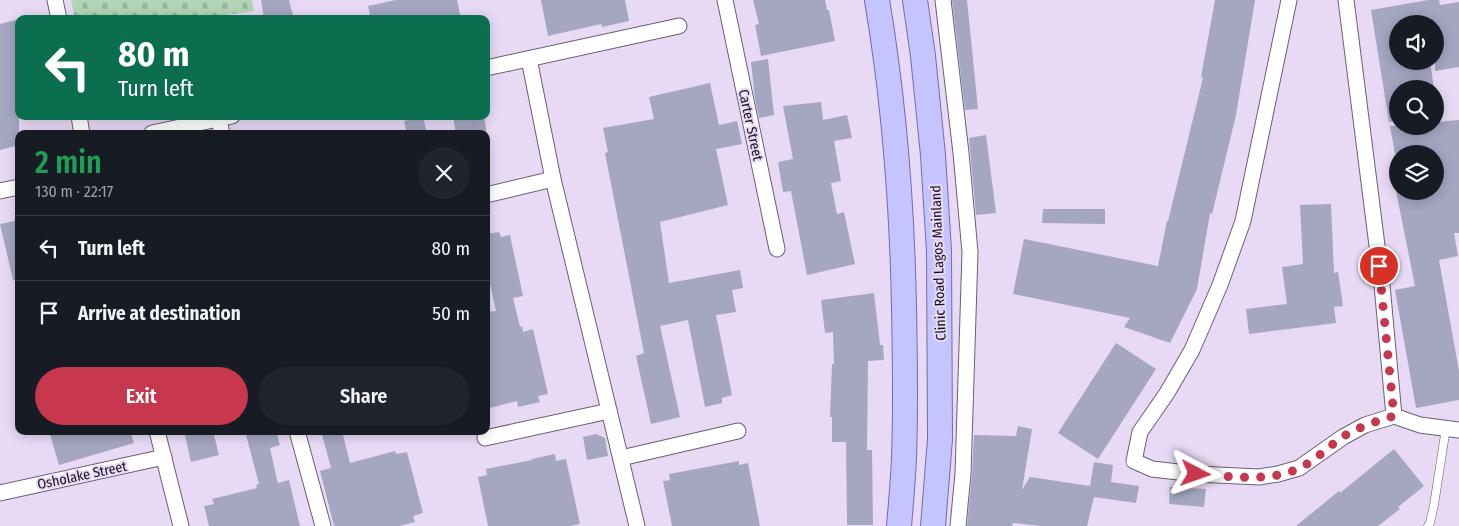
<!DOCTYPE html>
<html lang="en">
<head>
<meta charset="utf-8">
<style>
	body { margin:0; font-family:"Fira Sans Condensed",sans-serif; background:#20242c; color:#f1f3f6; height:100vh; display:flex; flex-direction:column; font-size:19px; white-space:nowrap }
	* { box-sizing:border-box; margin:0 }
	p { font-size:16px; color:#9ea1a6 }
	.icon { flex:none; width:28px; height:28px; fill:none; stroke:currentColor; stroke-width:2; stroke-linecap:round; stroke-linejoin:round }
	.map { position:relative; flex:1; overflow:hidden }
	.side { position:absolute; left:15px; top:130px; width:475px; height:305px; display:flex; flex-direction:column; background:#171b24; border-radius:10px; box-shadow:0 2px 12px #0003 }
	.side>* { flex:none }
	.top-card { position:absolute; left:15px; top:15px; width:475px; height:105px; border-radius:10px; box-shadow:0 2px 12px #0003; background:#0b6e4f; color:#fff; overflow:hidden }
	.tools { position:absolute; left:1389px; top:15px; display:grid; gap:10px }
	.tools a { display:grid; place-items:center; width:55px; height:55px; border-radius:50%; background:#171b24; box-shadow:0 2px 12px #0003; font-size:25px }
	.pin { position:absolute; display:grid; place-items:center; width:42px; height:42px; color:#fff; margin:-21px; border:2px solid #fff; border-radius:50%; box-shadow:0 1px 5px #0007 }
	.me { position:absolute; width:55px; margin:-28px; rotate:94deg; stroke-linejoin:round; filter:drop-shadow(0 0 4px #0008) }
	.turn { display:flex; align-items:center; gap:18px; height:105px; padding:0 20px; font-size:22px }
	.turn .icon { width:65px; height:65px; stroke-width:2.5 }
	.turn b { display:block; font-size:35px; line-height:42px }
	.round { display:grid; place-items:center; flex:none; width:52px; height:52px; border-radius:26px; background:#20242c }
	.head { display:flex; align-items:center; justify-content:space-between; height:85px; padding:0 20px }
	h1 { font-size:30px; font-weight:600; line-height:38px; color:#1e9e55 }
	.action { display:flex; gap:10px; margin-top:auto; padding:10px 20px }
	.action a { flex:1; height:58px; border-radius:30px; background:#c7374d; color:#fff; font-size:20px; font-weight:600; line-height:58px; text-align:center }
	.action a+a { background:#20242c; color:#f1f3f6 }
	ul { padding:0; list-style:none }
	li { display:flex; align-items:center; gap:15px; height:65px; padding:0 20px; border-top:1px solid #363941 }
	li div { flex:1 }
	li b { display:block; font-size:19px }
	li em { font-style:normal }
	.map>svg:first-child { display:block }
</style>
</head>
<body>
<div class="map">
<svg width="1459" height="526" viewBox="0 0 1459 526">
	<defs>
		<pattern id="cemetery-stones" width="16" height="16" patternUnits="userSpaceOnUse" patternTransform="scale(1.25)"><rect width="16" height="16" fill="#b3d4b7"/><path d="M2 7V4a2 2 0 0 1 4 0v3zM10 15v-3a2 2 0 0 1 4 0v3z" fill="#99b59d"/></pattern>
	</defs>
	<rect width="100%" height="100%" fill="#e8daf5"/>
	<path fill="url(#cemetery-stones)" d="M 71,0 L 252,0 L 254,11 L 200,19 L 75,19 Z"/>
	<g fill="#a4a6c2">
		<path d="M 261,0 L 289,0 L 294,19 L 264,19 Z"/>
		<path d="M 396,0 L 457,0 L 461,19 L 371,19 L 368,6 Z"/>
		<path d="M 541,0 L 625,0 L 629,21 L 602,27 L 601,24 L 548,36 Z"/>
		<path d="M 753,0 L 825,0 L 827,10 L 829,10 L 835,41 L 761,56 L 755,25 L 759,24 Z"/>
		<path d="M 952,0 L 967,0 L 978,109 L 965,110 Z"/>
		<path d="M 1215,0 L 1255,0 L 1236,115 L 1212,214 L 1210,213 L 1197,289 L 1170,343 L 1124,327 L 1130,318 L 1013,294 L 1024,239 L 1158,266 L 1167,221 L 1168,221 L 1203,78 L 1201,77 Z"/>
		<path d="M 1428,0 L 1439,0 L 1440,5 L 1459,2 L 1459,67 L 1435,71 L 1435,24 L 1398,24 L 1398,61 L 1430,61 L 1434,89 L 1398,89 L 1398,121 L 1389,122 L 1371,10 Z"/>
		<path d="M 19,19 L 19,145 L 0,150 L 0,24 Z"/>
		<path d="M 768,59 L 774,115 L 759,118 L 755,99 L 751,62 Z"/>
		<path d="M 710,83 L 719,125 L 737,121 L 742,144 L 716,149 L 728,205 L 660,222 L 669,283 L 740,270 L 743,288 L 732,290 L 736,312 L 716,315 L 732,395 L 722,398 L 722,403 L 705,407 L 688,320 L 660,326 L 680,417 L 651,424 L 636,356 L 644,353 L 605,153 L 608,152 L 603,128 L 654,119 L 649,97 Z"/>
		<path d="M 821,102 L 823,120 L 847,115 L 852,138 L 834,141 L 841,181 L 831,183 L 837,214 L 844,212 L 855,264 L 807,275 L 791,191 L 783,192 L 778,162 L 793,159 L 783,106 Z"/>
		<path d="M 423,116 L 427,134 L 407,134 L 404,121 Z"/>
		<path d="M 453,116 L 484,116 L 487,134 L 456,134 Z"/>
		<path d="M 1459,120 L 1459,233 L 1454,233 L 1458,256 L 1439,260 L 1459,371 L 1459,400 L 1416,408 L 1395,290 L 1415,286 L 1396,191 L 1435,191 L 1435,154 L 1395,154 L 1390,126 L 1435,126 L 1435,122 Z"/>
		<path d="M 986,135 L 996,213 L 976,215 L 969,138 Z"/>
		<path d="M 1331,204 L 1334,273 L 1338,272 L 1343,306 L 1334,307 L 1336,323 L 1249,334 L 1246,309 L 1287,304 L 1282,267 L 1303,264 L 1300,205 Z"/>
		<path d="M 1043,209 L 1105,209 L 1105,224 L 1042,223 Z"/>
		<path d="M 19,220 L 19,279 L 13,280 L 0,224 Z"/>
		<path d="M 499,232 L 501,237 L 510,235 L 523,296 L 513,298 L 520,327 L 522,326 L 523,332 L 533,329 L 548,394 L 538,396 L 540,402 L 518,407 L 517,401 L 486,409 L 486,312 L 496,311 L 486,266 L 486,234 Z"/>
		<path d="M 874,293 L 880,345 L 883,345 L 884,360 L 868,361 L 867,450 L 872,450 L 873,525 L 847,525 L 846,442 L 832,442 L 832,417 L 830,417 L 832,364 L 834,364 L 833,332 L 825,333 L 821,300 Z"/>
		<path d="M 1116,343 L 1156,369 L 1098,459 L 1058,433 Z"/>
		<path d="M 1018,426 L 1032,429 L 1022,490 L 1030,477 L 1090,486 L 1094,462 L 1113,465 L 1111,482 L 1139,486 L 1136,503 L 1094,497 L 1087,526 L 1042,526 L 1013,523 L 1012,526 L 967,526 L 972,475 L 974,435 L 1016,436 Z"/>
		<path d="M 49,431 L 130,431 L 134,443 L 59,465 Z"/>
		<path d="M 184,431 L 213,431 L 219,455 L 191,462 Z"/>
		<path d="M 245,431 L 276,431 L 280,445 L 270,448 L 277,480 L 278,483 L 289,480 L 300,526 L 209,526 L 204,506 L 214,504 L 212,499 L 257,488 L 256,485 L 259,484 Z"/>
		<path d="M 321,431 L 342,431 L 350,463 L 395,451 L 396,454 L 407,452 L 423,513 L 413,516 L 415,522 L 399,526 L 334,526 L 320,471 L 331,468 Z"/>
		<path d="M 596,434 L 605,438 L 608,456 L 587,460 L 583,437 Z"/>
		<path d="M 1394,449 L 1424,486 L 1398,507 L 1400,509 L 1378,526 L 1296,526 L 1339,491 L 1340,493 Z"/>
		<path d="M 555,454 L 556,461 L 566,459 L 580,524 L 570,526 L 488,526 L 478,477 L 487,475 L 486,469 L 532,460 L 532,459 Z"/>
		<path d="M 739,461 L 739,465 L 748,463 L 760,526 L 672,526 L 663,481 L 670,480 L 669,474 Z"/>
		<path d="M 1170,487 L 1206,489 L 1204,507 L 1169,504 Z"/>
	</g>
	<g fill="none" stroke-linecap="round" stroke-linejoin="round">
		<g stroke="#6b5e76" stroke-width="9">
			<path id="lane" d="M 1428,526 L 1430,523 L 1434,505 L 1446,428"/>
		</g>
		<g stroke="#6b5e76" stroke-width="17">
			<g id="street">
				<path d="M 55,0 L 59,19"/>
				<path d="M 725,0 L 777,249"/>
				<path d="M 943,0 L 961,153 L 970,252 L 963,474 L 958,526"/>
				<path d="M 1289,0 L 1243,221 L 1220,285 L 1192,350 L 1167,393 L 1140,432 L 1134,461 L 1152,469 L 1196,474 L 1259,477 L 1278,474 L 1299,468 L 1343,437 L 1365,425 L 1394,416 L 1420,425 L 1459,430"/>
				<path d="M 1346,0 L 1382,285 L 1394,416"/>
				<path d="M 529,59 L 553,179 L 637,526"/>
				<path d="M 486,68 L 679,26"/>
				<path d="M 79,116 L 82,134"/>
				<path d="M 219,119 L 222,134"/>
				<path d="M 152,133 L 232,116"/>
				<path d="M 0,191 L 19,187"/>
				<path d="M 486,195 L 553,179"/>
				<path d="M 157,431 L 181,526"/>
				<path d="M 297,431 L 323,526"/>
				<path d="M 485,438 L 609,411"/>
				<path d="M 621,458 L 738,431"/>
				<path d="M 0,493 L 164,457"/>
			</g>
		</g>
		<g stroke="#6d6daf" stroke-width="26">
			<g id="primary">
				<path d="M 877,0 C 894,101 902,204 904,306 C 905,357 906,407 904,458 C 903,481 901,503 899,526"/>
				<path d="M 915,0 L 923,56 L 933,155 L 939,251 L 940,439 L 933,526"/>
			</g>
		</g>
		<use href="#lane" stroke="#fff" stroke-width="8"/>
		<use href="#street" stroke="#fff" stroke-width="15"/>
		<use href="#primary" stroke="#c4c5fe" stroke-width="24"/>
	</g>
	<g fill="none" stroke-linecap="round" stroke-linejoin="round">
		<path stroke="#c7374d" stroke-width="9" stroke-dasharray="0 16.2" d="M 1196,474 C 1230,476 1268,483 1300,468 C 1316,460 1329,446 1344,436 C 1359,427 1377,421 1394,416 L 1379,266"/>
	</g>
	<g text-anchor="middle" stroke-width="4" stroke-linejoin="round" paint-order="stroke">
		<g font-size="14" fill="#17121c" stroke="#e8daf5">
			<text transform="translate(751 125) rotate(78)" y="5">Carter Street</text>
			<text transform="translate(938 263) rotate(-92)" y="5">Clinic Road Lagos Mainland</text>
			<text transform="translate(82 475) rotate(-12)" y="5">Osholake Street</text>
		</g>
	</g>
</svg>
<div class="tools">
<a><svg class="icon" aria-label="sound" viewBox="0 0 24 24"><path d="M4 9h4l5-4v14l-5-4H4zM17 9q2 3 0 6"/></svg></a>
<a><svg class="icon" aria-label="search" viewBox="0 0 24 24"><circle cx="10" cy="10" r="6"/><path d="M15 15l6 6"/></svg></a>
<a><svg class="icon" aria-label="layers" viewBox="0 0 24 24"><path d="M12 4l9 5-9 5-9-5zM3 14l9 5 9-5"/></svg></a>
</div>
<div class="pin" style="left:1379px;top:266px;background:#d93025"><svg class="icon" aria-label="arrive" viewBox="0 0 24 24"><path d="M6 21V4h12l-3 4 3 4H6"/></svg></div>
<svg class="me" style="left:1196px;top:474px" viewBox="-20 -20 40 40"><path d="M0-17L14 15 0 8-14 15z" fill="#c7374d" stroke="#fff" stroke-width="4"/></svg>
<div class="top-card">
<div class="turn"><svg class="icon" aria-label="left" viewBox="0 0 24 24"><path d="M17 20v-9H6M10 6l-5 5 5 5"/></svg><div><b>80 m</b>Turn left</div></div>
</div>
<section class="side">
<div class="head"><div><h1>2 min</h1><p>130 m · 22:17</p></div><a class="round"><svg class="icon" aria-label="close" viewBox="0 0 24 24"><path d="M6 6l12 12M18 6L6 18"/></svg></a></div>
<ul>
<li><svg class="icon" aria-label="left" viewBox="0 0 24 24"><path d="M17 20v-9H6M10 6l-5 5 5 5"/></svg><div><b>Turn left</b></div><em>80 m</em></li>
<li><svg class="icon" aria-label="arrive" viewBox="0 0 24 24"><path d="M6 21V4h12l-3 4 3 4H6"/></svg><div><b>Arrive at destination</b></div><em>50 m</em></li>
</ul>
<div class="action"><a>Exit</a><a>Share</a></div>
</section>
</div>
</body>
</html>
